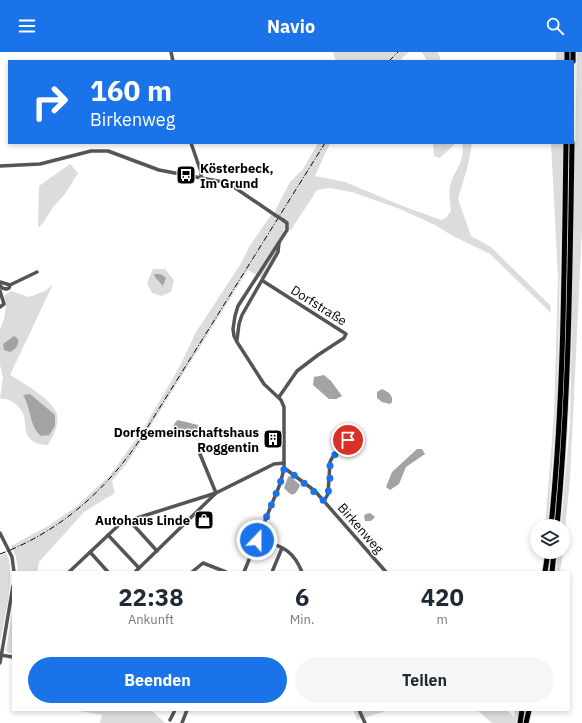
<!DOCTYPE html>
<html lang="de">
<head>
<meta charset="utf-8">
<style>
	body { margin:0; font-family:"IBM Plex Sans",sans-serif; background:#f6f6f7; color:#1f2937; height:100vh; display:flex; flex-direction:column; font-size:15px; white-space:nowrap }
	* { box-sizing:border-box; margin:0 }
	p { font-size:13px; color:#747a83 }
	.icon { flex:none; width:22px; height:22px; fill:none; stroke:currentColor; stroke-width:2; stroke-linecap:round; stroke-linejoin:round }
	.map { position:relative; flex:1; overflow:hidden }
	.panel { position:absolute; left:12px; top:519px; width:558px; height:140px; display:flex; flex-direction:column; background:#fff; border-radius:0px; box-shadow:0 2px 6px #0003 }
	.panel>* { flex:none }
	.banner { position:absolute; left:8px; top:8px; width:566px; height:84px; border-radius:0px; box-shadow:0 2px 6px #0003; background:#1a73e8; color:#fff; overflow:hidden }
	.fabs { position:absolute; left:530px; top:467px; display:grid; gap:8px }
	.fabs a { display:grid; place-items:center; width:40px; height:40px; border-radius:50%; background:#fff; box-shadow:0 2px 6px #0003; font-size:20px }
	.pin { position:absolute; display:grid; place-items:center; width:34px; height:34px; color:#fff; margin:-17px; border:2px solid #fff; border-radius:50%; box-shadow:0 1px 4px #0007 }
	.me { position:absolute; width:44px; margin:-22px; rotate:22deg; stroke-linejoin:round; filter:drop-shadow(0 0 3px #0008) }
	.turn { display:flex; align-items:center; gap:14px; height:84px; padding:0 16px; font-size:18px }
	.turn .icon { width:52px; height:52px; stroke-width:2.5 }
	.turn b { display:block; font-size:28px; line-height:34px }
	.eta { display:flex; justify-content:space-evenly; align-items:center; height:68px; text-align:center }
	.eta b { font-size:24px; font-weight:700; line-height:28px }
	.primary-button { display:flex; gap:8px; margin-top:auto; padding:8px 16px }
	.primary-button a { flex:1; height:46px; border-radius:24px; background:#1a73e8; color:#fff; font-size:16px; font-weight:700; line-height:46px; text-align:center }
	.primary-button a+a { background:#f6f6f7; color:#1f2937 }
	header { display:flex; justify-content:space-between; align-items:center; height:52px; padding:0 16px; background:#1a73e8; color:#fff; font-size:18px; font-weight:700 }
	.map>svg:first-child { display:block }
</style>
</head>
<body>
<header><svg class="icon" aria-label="menu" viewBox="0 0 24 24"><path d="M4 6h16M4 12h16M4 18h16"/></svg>Navio<svg class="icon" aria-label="search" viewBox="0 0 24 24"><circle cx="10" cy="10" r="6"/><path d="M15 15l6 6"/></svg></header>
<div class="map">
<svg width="582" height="671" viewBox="0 0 582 671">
	<rect width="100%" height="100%" fill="#fff"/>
	<g fill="#dcdcdc">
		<path d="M 333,0 L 409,0 L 399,9 L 336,9 Z"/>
		<path d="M 422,0 L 438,0 L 441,9 L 427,9 Z"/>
		<rect x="556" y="0" width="10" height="9"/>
		<path d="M 577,0 L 582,0 L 582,177 L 570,426 L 563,499 L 563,474 L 561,474 L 570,371 Z"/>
		<path d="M 318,91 L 330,91 L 315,124 L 345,130 L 400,153 L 441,168 L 446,166 L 451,159 C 450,150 448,139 451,130 C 456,117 466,106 462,91 L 472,91 L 468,113 L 458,147 L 471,184 L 491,195 L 550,253 L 551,261 L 490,202 L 453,184 L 435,173 L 400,157 L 352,140 L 329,136 L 317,138 L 291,178 L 285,176 L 276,194 L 279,196 L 263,227 L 248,218 L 128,410 L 112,429 L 115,441 L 84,460 L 39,510 L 37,520 L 18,520 L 16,505 L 11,494 L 48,474 L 77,454 L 110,423 L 142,379 L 179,316 L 196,280 L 240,213 L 249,195 L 271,163 L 274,164 L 276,162 L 275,159 L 290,130 L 303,117 Z"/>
		<path d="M 433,91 L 456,91 L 440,106 L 434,104 Z"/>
		<path d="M 551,91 L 563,91 L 557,348 L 548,468 L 548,474 L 545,474 L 554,363 L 558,225 Z"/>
		<path d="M 70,112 L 78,121 L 65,142 L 53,155 L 43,171 L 38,176 L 39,134 Z"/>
		<path d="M 153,217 L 165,217 L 174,228 L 171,240 L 161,244 L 152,241 L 147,231 Z"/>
		<path d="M 53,232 L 10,323 C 22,330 55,349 57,363 C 59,374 53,384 48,393 C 39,393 28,390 26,379 C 25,375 25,369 24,364 C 21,355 10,345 0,347 L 3,325 L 0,313 L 0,278 L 4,267 L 6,254 L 4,244 L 11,239 L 29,245 L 45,239 Z"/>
		<path d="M 558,500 L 563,500 L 560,520 L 556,520 Z"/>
		<path d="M 6,501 C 17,518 4,569 0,591 L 0,504 Z"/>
		<path d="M 13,555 L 13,602 L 9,601 L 6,598 Z"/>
		<path d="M 74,658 L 151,658 L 165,671 L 100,671 L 102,663 Z"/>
		<path d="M 353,658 L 385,658 L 383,660 L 357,668 Z"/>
		<path d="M 477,658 L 507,658 L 514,665 L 515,658 L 519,658 L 516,671 L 492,671 Z"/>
	</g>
	<g fill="#a3a3a3">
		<path d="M 154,222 C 160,222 162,222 166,226 L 163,234 L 155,225 Z"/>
		<path d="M 14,284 L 18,287 C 19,293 16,297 10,300 L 4,298 L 3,292 Z"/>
		<path d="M 324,323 L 331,329 L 342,344 L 336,347 L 329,347 L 313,333 L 314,325 Z"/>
		<path d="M 382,337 C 388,340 393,342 392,350 L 390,352 L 382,350 L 377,346 L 377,340 Z"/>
		<path d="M 30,342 L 55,363 L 55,374 L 49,383 L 41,384 C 29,374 31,355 23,343 Z"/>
		<path d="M 178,368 L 198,373 L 200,375 C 198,385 180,383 173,378 C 173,373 174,371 178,368 Z"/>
		<path d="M 417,397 L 422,397 L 425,402 L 406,415 L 399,432 L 390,438 L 386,435 L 392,420 Z"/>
		<path d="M 290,424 L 299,432 L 300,434 C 294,445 292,445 284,436 L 288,425 Z"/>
		<path d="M 370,461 L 375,465 L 371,469 L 365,469 L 364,464 L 366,462 Z"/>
	</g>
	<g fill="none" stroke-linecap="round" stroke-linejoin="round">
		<g stroke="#dbdbdb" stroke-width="7">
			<g id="highway">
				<path d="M 567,9 L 567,0"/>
				<path d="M 573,9 L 573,0"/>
				<path d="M 551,474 C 564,347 564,219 566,91"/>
				<path d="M 557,474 C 569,347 570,219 572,91"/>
				<path d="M 545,520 L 548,500"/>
				<path d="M 552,520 L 554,500"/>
				<path d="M 520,671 L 522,658"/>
				<path d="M 526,671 L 529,658"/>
			</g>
		</g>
		<g stroke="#555" stroke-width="3.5">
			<path d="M 171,0 L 173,9"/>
			<path d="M 191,91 L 201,120 L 201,126"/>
			<path d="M 0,114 L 40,112 L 91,99 L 108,99 L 159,118 L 228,131 L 275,163"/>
			<path d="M 263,229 L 346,282 L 344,286 L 318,303 L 297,319 L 279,345"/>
			<path d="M 0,230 L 10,233 L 37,220"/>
			<path d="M 0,233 L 2,236 L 6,237 L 9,236 L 10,233"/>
			<path d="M 0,239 L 4,252 L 0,255"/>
			<path d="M 237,288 L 239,272 L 242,263 L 278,200 L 279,191"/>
			<path d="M 284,417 L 287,418 L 315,439 L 386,520"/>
			<path d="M 324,449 L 328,442 L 330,410 C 334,399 343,401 348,388 L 352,387"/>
			<path d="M 129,468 L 157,499"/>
			<path d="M 0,481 L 12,505 L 14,520"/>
			<path d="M 108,483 L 139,516"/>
			<path d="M 258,486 C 281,495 292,496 302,520"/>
			<path d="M 90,500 L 108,520"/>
			<path d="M 69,520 L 121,471 L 216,441 L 200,402"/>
			<path d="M 135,520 L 216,441 L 274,412 L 284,411"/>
			<path d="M 192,520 L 203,511 L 226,520"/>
			<path d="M 244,520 L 280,432 L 284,417 L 284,355 L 281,348 L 264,332 L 237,290 L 234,284 L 233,277 L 235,264 L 238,254 L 287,178 L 287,171 L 283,168"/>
			<path d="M 272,520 L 282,496"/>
			<path d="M 0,603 L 13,605"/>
			<path d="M 0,611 L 13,534"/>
			<path d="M 359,658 L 365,671"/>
			<path d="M 170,668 L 175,658"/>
			<path d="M 182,671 L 187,658"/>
		</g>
		<use href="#highway" stroke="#000" stroke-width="5"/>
		<g stroke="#000" stroke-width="1" stroke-dasharray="6 2 1 2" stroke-linecap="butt">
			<path d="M 389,9 L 398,0"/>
			<path d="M 0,502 C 57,481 103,441 137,392 L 325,91"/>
		</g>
		<path stroke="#555" stroke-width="3.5" d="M 275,163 L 283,168"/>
	</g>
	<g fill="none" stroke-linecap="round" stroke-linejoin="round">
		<path stroke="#1a73e8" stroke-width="7" stroke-dasharray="0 12.6" d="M 257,488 L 280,432 L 284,417 C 290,418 318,443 324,449 C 331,442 330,420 330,410 C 334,399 343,401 348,388"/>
	</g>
	<defs>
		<g id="bus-square" transform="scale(1)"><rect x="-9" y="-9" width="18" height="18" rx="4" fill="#000" stroke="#fff"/><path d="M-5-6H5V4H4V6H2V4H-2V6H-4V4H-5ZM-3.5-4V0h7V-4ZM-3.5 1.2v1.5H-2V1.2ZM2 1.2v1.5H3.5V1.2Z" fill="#fff"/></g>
		<g id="building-square" transform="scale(1)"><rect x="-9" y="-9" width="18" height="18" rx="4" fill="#000" stroke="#fff"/><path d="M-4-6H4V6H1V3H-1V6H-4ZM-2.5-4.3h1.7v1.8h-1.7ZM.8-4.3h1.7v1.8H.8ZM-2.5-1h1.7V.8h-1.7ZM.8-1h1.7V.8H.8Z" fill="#fff"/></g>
		<g id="shop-square" transform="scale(1)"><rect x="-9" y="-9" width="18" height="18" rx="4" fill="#000" stroke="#fff"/><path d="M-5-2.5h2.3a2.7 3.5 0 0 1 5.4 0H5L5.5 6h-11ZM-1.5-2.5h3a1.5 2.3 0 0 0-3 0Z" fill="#fff"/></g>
	</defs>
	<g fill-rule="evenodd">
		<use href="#bus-square" x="186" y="123"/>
		<use href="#building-square" x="273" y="387"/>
		<use href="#shop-square" x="204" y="468"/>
	</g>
	<g text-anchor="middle" stroke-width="3" stroke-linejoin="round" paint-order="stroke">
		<g font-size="13" font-weight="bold" fill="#000" stroke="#fff" text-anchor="end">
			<text x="200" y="121" text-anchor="start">Kösterbeck,<tspan x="200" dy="15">Im Grund</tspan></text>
			<text x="259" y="385">Dorfgemeinschaftshaus<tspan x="259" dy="15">Roggentin</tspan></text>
			<text x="190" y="473">Autohaus Linde</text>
		</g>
		<g font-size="13" fill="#000" stroke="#fff">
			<text transform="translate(319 253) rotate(32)" y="5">Dorfstraße</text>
			<text transform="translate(361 476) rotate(49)" y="5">Birkenweg</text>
		</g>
	</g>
</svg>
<div class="fabs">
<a><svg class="icon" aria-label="layers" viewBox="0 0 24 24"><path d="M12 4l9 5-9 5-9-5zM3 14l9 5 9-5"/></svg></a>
</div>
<div class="pin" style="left:348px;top:388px;background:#d93025"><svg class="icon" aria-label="arrive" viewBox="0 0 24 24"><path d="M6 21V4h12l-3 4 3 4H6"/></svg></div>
<svg class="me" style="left:257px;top:488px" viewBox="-20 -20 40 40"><circle r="17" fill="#1a73e8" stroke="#fff" stroke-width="3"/><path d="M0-11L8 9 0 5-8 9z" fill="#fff"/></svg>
<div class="banner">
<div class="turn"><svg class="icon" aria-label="right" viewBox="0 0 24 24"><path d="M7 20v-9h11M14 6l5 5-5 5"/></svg><div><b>160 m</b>Birkenweg</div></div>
</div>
<section class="panel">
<div class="eta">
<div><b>22:38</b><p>Ankunft</p></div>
<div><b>6</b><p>Min.</p></div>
<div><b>420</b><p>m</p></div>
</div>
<div class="primary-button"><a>Beenden</a><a>Teilen</a></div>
</section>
</div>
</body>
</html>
